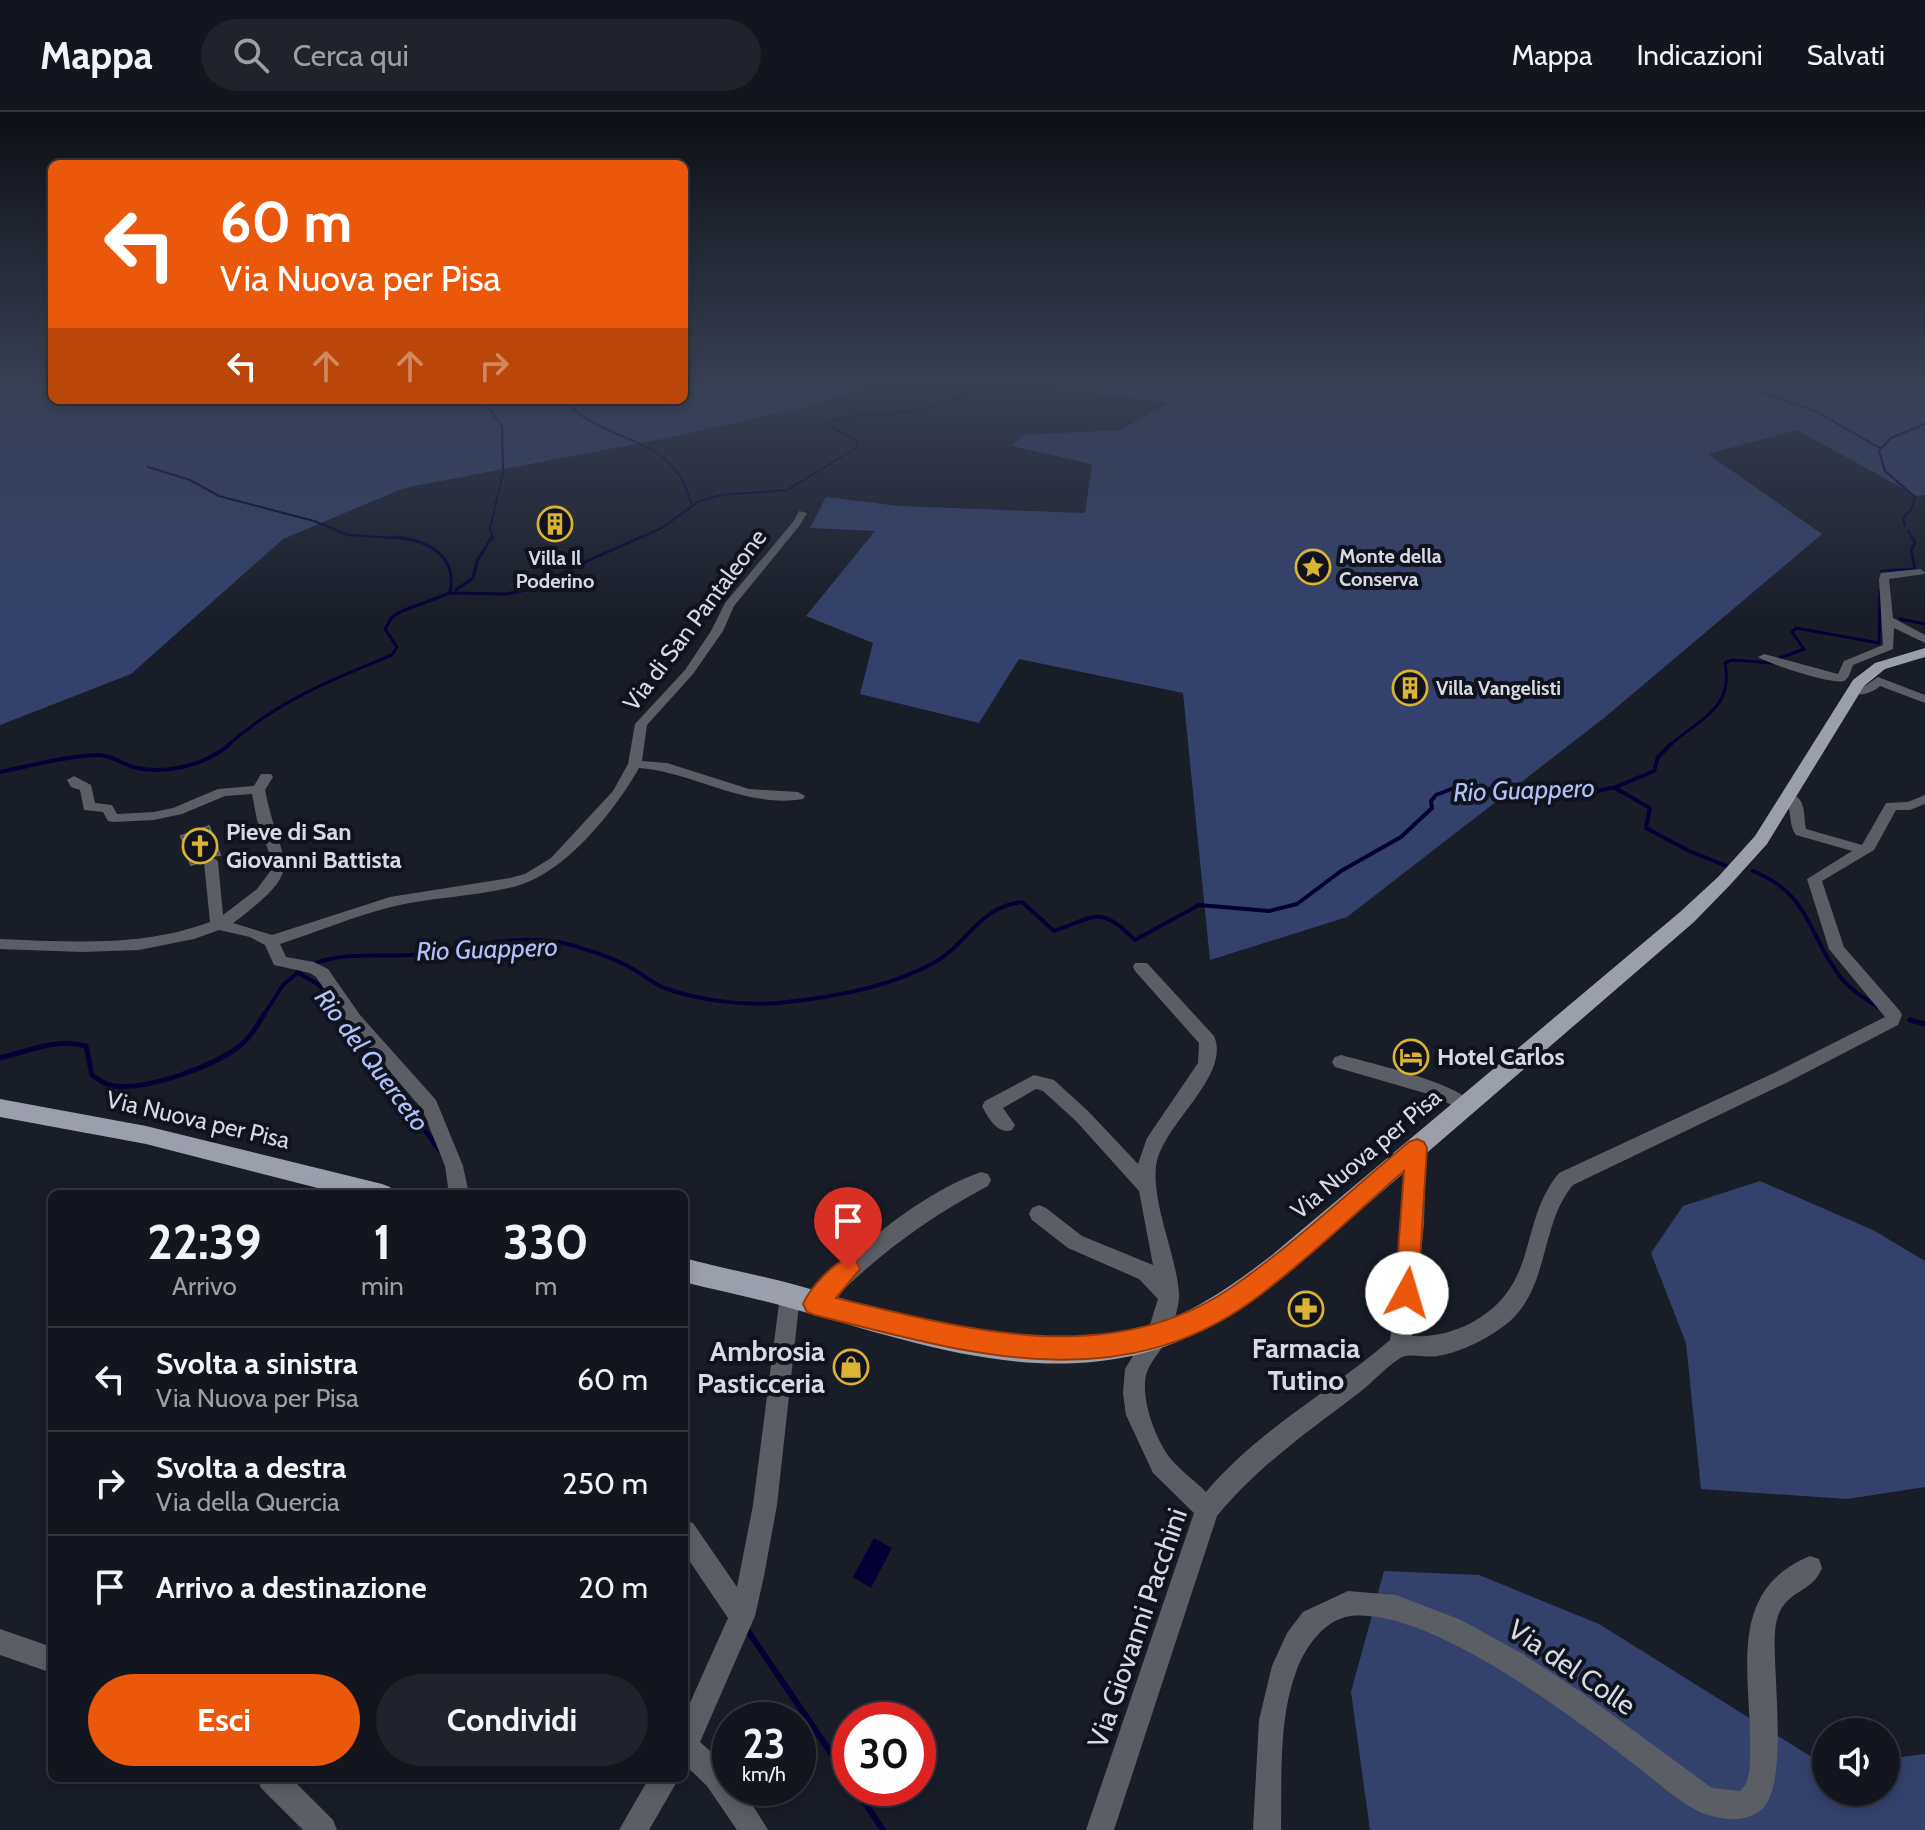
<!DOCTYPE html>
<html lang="it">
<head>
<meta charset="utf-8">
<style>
	body { margin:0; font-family:Cabin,sans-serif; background:#20232b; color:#f1f3f6; height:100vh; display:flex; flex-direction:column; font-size:30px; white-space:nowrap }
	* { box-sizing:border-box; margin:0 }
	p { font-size:26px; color:#9d9fa4 }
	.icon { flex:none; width:44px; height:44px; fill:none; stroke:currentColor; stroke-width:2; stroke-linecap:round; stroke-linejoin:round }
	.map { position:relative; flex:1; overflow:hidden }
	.sheet { position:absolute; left:48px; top:1078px; width:640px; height:592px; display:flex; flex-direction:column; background:#13161e; border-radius:12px; box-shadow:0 4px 12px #0003,0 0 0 2px #32353c }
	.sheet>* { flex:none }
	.hud { position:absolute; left:48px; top:48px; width:640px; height:244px; border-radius:12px; box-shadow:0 4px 12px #0003,0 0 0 2px #32353c; background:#ea580c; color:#fff; overflow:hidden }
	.fabs { position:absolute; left:1812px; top:1606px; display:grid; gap:16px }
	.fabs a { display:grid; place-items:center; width:88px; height:88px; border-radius:50%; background:#13161e; box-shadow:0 4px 12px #0003,0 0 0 2px #32353c; font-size:40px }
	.speed { position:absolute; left:712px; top:1590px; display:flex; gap:16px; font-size:40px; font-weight:700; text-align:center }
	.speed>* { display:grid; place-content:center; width:104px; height:104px; border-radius:50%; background:#13161e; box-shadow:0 4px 12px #0003,0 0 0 2px #32353c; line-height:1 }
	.speed small { font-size:20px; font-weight:400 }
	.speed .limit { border:12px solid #d22; background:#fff; color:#111 }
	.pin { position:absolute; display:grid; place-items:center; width:68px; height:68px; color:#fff; margin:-82px -34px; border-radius:50% 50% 50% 0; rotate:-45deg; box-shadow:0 0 8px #0007 }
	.pin .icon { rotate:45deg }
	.me { position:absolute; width:88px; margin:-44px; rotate:6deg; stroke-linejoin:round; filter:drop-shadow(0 0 6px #0008) }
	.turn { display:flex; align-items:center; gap:28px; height:168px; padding:0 40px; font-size:36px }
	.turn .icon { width:104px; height:104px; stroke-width:2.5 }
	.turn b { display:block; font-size:56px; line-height:68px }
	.lanes { display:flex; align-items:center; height:76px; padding:0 40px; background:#0003; justify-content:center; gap:40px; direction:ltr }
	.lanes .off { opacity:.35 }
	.eta { display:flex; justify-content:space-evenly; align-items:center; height:136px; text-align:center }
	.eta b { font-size:48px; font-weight:700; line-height:56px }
	.button { display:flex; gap:16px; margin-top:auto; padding:16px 40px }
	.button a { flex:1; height:92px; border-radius:48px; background:#ea580c; color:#fff; font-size:32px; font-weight:700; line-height:92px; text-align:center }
	.button a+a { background:#20232b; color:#f1f3f6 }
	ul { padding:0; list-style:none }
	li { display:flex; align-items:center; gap:24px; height:104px; padding:0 40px; border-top:2px solid #32353c }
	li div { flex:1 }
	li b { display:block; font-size:30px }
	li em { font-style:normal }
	header { display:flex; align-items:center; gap:48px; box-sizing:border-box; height:112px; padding:0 40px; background:#13161e; border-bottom:2px solid #32353c }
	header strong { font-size:38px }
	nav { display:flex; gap:44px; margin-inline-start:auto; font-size:28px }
	.search { width:560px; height:72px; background:#20232b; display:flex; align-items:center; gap:20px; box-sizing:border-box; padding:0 28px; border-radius:44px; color:#9d9fa4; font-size:30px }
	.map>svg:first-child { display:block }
</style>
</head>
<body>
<header>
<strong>Mappa</strong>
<div class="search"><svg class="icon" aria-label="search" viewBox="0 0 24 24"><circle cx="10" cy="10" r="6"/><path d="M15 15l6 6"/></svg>Cerca qui</div>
<nav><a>Mappa</a><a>Indicazioni</a><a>Salvati</a></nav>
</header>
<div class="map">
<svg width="1925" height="1718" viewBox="0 0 1925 1718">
	<rect width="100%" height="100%" fill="#191d28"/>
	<g fill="#35416d">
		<path d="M 0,268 L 52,268 L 52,288 L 684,288 L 684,268 L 891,268 L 801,296 L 662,327 L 404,376 L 283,427 L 131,562 L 0,613 Z"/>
		<path d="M 1055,268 L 1925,268 L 1925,383 L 1917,384 L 1797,318 L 1708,342 L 1822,422 L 1604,606 L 1347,805 L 1210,848 L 1183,581 L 1019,547 L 979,611 L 860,582 L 873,531 L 806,504 L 875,419 L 810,416 L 826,385 L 899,394 L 1085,401 L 1092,352 L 1012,334 L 1023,323 L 1121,318 L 1167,291 L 1053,275 Z"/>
		<path d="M 1760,1069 L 1873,1118 L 1925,1149 L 1925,1375 L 1847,1387 L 1701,1377 L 1686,1231 L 1651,1141 L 1683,1094 Z"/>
		<path d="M 1384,1459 L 1479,1463 L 1599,1512 L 1826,1654 L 1826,1680 L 1886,1680 L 1886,1647 L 1925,1642 L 1925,1718 L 1370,1718 L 1351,1580 Z"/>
	</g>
	<path fill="#040035" d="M 874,1426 L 892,1436 L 871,1476 L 853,1465 Z"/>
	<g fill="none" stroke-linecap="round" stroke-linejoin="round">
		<g stroke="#040035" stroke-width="2">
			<path d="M 1753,277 L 1817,300 L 1880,336"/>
			<path d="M 473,288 L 491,299 L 502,314 L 503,361 L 490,417 L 493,427"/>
			<path d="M 573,288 L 572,296 C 618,335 674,324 691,391"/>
			<path d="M 148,355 L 190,368 L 219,384 L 314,409 L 348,423 L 410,427"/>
			<path d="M 1905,414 L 1903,407 L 1912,396 L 1915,385 L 1885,359 L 1879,339 L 1891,326 L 1925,312"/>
			<path d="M 1908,419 L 1913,427"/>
			<path d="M 637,427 L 662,416 L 699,389 L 722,383 L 787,378 L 858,335 L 856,328 L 828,313 L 830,309 C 859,302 888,303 917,298 C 935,294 952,286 971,283 C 993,279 1025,283 1043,268"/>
		</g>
		<g stroke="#040035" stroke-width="3">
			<path d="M 392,425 C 425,427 458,442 450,480"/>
			<path d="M 1881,459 L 1915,457 L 1911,438 L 1915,431 L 1912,425"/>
			<path d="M 456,478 L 473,466 L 477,449 L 492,425"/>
			<path d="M 1900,507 L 1925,512"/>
			<path d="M 1777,547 L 1804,537 L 1792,520 L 1796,516 L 1879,531 L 1880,479"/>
			<path d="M 227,634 C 277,589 331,568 392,543 L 397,535 L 385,517 L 392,505 L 402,499 L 450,481 L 506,482 L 536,476 L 576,454 L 641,425"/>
			<path d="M 1669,634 C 1699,606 1734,598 1725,551 L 1732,548 L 1773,551"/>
		</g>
		<g stroke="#040035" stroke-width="4">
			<path d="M 0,660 C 31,654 65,644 97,643 C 114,643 122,653 137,656 C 168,662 206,653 230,632"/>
			<path d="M 1615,676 L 1650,696 L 1646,716 L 1689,739 L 1729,755"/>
			<path d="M 1753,759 C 1811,783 1806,819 1839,863 C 1849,877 1864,886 1878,895"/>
			<path d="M 313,852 C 344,840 376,845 409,843 C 461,839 519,818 571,833 C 591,839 615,846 633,857 C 644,863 652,871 664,876 C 698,888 742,894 778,891 C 829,886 890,876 935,850 C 970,830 977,796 1022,790 L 1054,819 C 1097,804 1100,793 1135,828 L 1199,793 L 1269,799 L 1297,792 L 1341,759 L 1401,725 L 1432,696 L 1431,689 L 1436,683 L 1454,676 L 1593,680 L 1616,675 L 1654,659 L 1658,645 L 1671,632"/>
			<path d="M 297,860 L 319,873 L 342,904"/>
			<path d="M 263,904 L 283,873 L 301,858"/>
		</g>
		<g stroke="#040035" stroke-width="5">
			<path d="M 340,902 L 440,1039"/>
			<path d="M 1910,908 L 1925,912"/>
			<path d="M 0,946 C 29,939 56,926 86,934 L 92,963 C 99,968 105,973 114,974 C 148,978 216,954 242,932 C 251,924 258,913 264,902"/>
		</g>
		<g stroke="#040035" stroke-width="6">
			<path d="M 748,1519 L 850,1669"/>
			<path d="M 855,1676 L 883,1718"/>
		</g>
	</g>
	<path fill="#2d313d" stroke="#606573" stroke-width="2" d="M 209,714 L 220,743 L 206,744 L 201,750 L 191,753 L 181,724 Z"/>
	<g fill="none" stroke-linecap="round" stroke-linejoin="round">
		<g fill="#5b5e64" fill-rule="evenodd">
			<path d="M 799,399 L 807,401 L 800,413 L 734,494 L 723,519 L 693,562 L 647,613 L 642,649 L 667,651 L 749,677 L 798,680 L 805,684 L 803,687 C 746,697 694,660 639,656 C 614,700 564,763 513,775 C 473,785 431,785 391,795 C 354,804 317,820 280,832 L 286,845 L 314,850 L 328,857 L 360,903 L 436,988 L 463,1054 L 469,1082 L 449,1082 L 445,1054 L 422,997 L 348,911 L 316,865 L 310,861 L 274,853 L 265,833 L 250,825 L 219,818 L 194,827 L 139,838 L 82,840 L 0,837 L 0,827 C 70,830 143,835 210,810 L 204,750 L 206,747 L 216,747 L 218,750 L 223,803 L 257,777 L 269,761 L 270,743 L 257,708 L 252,682 L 225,684 L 182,702 L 154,708 L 113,710 L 108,709 L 103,700 L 84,698 L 80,678 L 71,675 L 67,668 L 74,664 L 91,673 L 95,691 L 112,693 L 117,702 L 154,700 L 173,696 L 218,677 L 254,674 L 261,662 L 271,662 L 273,665 L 265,678 C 281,758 310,753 233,811 L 272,823 L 390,785 L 510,766 L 525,762 L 551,746 L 613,679 L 628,652 L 635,612 L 685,558 L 711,519 L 725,491 L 793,410 Z"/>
			<path d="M 1920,457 L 1925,460 L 1924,462 L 1889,467 L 1893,506 L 1925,523 L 1925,531 L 1894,516 L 1893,537 L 1853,553 C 1851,558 1849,567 1844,569 C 1832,573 1769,552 1758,545 L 1764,542 L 1838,562 L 1844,549 L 1883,533 L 1879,467 L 1881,461 Z"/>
			<path d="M 1878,565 L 1925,583 L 1925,591 L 1880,574 C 1871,582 1857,586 1847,578 L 1853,574 L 1865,574 Z"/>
			<path d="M 1790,681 C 1807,687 1803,702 1806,717 L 1862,733 L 1886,691 L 1908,690 L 1925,683 L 1925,692 L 1910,698 L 1896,698 L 1874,738 L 1822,769 L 1844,835 L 1900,899 L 1902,903 L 1898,913 L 1786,971 L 1573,1073 C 1540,1112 1550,1174 1509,1210 C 1491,1225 1462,1240 1438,1244 C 1427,1246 1411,1241 1402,1245 C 1389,1252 1372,1271 1360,1280 C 1309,1319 1258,1354 1217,1404 L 1114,1718 L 1086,1718 L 1194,1401 L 1153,1361 L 1126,1303 L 1123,1281 L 1125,1257 L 1148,1219 L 1158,1187 L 1139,1167 L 1068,1136 L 1032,1108 L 1029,1102 L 1032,1096 L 1039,1093 L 1046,1096 L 1082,1124 L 1153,1153 L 1139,1079 L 1076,1009 L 1043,979 L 1036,977 L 1003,996 L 1015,1013 L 1012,1018 C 998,1023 988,1006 982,994 L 985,989 L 1034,963 L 1054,968 L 1088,999 L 1138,1052 L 1147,1026 L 1198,951 L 1199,931 L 1135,859 L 1133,855 L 1135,851 L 1147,851 L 1214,924 C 1232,964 1161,1013 1156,1054 C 1152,1093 1176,1142 1179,1181 C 1180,1196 1170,1221 1163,1234 C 1158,1242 1150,1251 1147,1260 C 1139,1283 1155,1327 1170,1346 C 1180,1358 1195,1369 1206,1380 C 1258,1318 1330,1280 1390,1228 L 1404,1112 L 1408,1036 L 1410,1031 L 1417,1028 L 1424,1031 L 1426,1036 L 1424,1112 L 1412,1224 C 1434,1225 1451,1221 1471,1211 C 1541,1173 1517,1112 1559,1061 L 1774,961 L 1885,905 L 1829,837 L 1807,767 L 1852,739 L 1796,723 C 1787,710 1794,699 1783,685 Z"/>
			<path d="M 1341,943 C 1369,951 1461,971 1475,994 L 1472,999 L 1466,1001 L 1435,984 L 1335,955 L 1332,950 L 1335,945 Z"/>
			<path d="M 981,1060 L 988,1062 L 991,1068 L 988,1074 C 925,1107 871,1148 822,1199 L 815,1202 L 808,1199 L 805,1192 L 808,1185 C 855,1138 917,1083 981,1060 Z"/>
			<path d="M 790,1174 L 797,1177 L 800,1184 L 777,1393 L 764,1464 L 755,1504 L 700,1630 L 727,1654 L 730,1659 L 730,1676 L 742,1676 L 768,1718 L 737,1718 L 707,1674 L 684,1652 L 684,1604 L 728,1506 L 684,1441 L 684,1408 L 693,1411 L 737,1475 L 753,1393 L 780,1184 L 783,1177 Z"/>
			<path d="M 1810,1444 L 1819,1447 L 1822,1456 C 1811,1485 1778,1476 1775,1520 C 1772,1559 1790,1674 1761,1698 C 1744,1712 1718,1708 1698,1699 C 1676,1688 1655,1668 1635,1653 C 1573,1605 1430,1496 1351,1504 C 1325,1507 1306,1534 1297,1557 C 1278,1607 1282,1665 1281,1718 L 1253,1718 L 1259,1608 L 1272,1554 L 1287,1521 L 1303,1500 L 1348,1479 L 1396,1483 L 1461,1508 L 1521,1541 L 1581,1580 L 1712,1676 L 1740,1679 C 1751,1669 1750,1653 1750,1639 C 1752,1565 1724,1479 1810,1444 Z"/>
			<path d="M 0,1517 L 52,1535 L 52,1561 L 0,1543 Z"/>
			<path d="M 257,1666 L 291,1666 L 333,1708 L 337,1718 L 303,1718 L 261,1676 Z"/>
			<path d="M 649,1666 L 679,1666 L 649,1718 L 619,1718 Z"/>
		</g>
		<g fill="#9b9fac" fill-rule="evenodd">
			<path d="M 1925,536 L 1925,545 L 1885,557 L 1864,574 L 1767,732 L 1730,773 L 1694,810 L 1290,1159 C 1244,1195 1194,1230 1136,1243 C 1017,1270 904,1227 790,1196 C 755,1186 719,1179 684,1170 L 684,1146 C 721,1156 759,1163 796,1173 C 910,1206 1040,1252 1158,1211 C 1200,1197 1237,1170 1272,1143 L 1680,800 L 1718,765 L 1755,724 L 1853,568 L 1875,551 Z"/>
			<path d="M 0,987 L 146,1014 L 382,1072 L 390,1075 L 394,1082 L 341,1082 L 146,1032 L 0,1005 Z"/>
		</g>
	</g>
	<linearGradient id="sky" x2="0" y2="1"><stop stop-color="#0e1016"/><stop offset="0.53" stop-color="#384053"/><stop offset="1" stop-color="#384053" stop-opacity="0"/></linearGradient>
	<rect width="1925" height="509" fill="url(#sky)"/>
	<path fill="#ea580c" stroke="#983908" stroke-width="2" d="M 1417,1027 L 1424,1030 L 1427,1036 L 1418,1181 L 1415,1189 L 1407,1192 L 1398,1189 L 1395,1181 L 1404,1059 C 1354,1102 1305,1150 1252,1189 C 1115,1288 963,1240 815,1203 L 807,1200 L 803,1192 C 810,1176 832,1152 848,1146 L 856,1149 L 860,1157 L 836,1186 C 968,1218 1114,1259 1235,1173 C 1294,1132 1353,1076 1409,1030 Z"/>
	<defs>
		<g id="building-ring" transform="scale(1.8)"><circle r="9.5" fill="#10131e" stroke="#dab333" stroke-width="1.5"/><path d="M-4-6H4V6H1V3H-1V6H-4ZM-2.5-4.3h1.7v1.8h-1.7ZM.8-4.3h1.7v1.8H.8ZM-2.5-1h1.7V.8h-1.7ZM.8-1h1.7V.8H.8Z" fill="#dab333"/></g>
		<g id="sight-ring" transform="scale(1.8)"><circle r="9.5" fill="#10131e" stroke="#dab333" stroke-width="1.5"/><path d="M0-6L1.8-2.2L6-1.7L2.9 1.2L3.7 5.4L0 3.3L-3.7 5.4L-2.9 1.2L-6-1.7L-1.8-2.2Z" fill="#dab333"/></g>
		<g id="church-ring" transform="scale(1.8)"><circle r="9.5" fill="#10131e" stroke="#dab333" stroke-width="1.5"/><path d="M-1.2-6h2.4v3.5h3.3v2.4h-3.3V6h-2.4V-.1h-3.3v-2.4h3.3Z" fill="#dab333"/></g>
		<g id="hotel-ring" transform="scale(1.8)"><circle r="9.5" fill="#10131e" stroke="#dab333" stroke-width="1.5"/><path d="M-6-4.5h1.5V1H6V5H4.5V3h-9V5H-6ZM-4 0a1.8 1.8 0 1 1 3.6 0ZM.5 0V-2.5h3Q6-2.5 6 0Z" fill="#dab333"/></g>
		<g id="pharmacy-ring" transform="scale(1.8)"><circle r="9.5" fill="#10131e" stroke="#dab333" stroke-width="1.5"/><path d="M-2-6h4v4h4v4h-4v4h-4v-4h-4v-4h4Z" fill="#dab333"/></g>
		<g id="shop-ring" transform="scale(1.8)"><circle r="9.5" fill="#10131e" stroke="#dab333" stroke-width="1.5"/><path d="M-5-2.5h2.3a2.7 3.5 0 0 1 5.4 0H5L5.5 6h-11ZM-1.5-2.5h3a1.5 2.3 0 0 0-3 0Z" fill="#dab333"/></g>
	</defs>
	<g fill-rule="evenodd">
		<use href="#building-ring" x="555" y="412"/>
		<use href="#sight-ring" x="1313" y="455"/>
		<use href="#building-ring" x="1410" y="576"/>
		<use href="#church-ring" x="200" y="734"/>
		<use href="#hotel-ring" x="1411" y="945"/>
		<use href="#pharmacy-ring" x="1306" y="1197"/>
		<use href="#shop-ring" x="851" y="1255"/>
	</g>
	<g text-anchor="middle" stroke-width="8" stroke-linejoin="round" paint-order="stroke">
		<g font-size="20" font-weight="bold" fill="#d7dae2" stroke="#10131e" text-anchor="start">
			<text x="1339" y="451">Monte della<tspan x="1339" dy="23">Conserva</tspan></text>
			<text x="555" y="453" text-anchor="middle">Villa Il<tspan x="555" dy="23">Poderino</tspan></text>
			<text x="1436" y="583">Villa Vangelisti</text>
		</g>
		<g font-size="24" fill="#d7dae2" stroke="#10131e">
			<text transform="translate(695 508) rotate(-53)" y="8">Via di San Pantaleone</text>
			<text transform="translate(198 1008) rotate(13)" y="8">Via Nuova per Pisa</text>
			<text transform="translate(1366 1042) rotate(-40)" y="8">Via Nuova per Pisa</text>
		</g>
		<g font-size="24" font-weight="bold" fill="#d7dae2" stroke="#10131e" text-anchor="start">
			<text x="226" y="728">Pieve di San<tspan x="226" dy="28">Giovanni Battista</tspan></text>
			<text x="1437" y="953">Hotel Carlos</text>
		</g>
		<g font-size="26" font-style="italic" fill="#b0c1f7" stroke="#10131e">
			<text transform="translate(1524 678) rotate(-2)" y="9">Rio Guappero</text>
			<text transform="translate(487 837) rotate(-2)" y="9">Rio Guappero</text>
			<text transform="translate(372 948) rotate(53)" y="9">Rio del Querceto</text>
		</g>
		<g font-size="28" font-weight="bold" fill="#d7dae2" stroke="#10131e">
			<text x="1306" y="1246">Farmacia<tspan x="1306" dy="32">Tutino</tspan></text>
			<text x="825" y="1249" text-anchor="end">Ambrosia<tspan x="825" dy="32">Pasticceria</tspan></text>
		</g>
		<g font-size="28" fill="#d7dae2" stroke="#10131e">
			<text transform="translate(1137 1516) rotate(-71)" y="10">Via Giovanni Pacchini</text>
			<text transform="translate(1572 1555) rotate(34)" y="10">Via del Colle</text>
		</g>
	</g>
</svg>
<div class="fabs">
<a><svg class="icon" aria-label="sound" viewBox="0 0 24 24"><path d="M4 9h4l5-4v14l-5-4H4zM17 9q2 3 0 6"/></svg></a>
</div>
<div class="speed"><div>23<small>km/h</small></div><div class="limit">30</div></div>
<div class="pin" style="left:848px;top:1157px;background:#d93025"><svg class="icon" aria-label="arrive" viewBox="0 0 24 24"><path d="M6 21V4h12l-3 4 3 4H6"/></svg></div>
<svg class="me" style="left:1407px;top:1181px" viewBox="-20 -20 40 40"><circle r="19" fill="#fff"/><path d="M0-13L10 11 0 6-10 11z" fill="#ea580c"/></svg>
<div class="hud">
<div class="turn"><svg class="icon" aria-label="left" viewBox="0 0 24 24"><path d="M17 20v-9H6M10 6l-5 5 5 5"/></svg><div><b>60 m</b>Via Nuova per Pisa</div></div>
<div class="lanes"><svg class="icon" aria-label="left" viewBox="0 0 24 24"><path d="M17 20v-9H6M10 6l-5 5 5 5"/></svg><svg class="icon off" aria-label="ahead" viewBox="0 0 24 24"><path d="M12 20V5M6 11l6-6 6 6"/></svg><svg class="icon off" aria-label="ahead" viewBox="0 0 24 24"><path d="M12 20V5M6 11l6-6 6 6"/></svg><svg class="icon off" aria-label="right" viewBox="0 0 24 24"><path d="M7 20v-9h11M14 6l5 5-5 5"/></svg></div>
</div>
<section class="sheet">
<div class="eta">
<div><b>22:39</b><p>Arrivo</p></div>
<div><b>1</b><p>min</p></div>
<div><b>330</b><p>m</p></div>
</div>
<ul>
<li><svg class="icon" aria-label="left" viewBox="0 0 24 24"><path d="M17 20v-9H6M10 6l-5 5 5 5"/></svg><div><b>Svolta a sinistra</b><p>Via Nuova per Pisa</p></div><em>60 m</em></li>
<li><svg class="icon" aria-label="right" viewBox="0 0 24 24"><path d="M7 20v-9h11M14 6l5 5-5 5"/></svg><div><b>Svolta a destra</b><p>Via della Quercia</p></div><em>250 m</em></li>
<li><svg class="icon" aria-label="arrive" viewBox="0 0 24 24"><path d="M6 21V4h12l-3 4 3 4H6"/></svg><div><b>Arrivo a destinazione</b></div><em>20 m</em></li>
</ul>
<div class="button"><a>Esci</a><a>Condividi</a></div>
</section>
</div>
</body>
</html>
